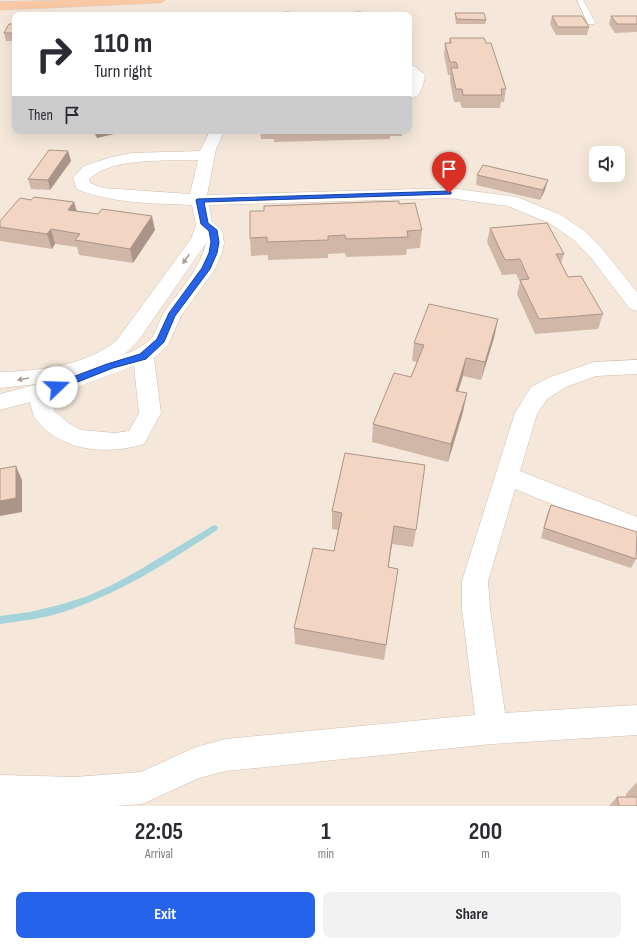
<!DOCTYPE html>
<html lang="en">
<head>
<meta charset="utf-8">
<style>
	body { margin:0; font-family:"Sofia Sans Condensed",sans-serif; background:#f2f2f3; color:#2b2b33; height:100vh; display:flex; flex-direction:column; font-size:15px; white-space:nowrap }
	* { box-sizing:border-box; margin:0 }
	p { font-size:13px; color:#7c7c81 }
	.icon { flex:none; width:22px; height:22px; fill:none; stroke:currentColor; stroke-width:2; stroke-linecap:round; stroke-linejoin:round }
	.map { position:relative; height:806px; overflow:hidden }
	.details { display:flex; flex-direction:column; background:#fff; flex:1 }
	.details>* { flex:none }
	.guide { position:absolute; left:12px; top:12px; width:400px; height:122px; border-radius:8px; box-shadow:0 4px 16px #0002; background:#fff; color:#2b2b33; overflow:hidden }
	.buttons { position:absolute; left:589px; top:146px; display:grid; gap:8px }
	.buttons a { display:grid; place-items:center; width:36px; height:36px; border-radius:8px; background:#fff; box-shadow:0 4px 16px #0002; font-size:20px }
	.pin { position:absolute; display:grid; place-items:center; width:34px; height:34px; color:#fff; margin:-41px -17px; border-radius:50% 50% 50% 0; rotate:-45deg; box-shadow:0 0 4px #0007 }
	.pin .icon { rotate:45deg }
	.me { position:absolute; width:44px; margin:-22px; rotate:69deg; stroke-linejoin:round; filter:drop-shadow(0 0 3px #0008) }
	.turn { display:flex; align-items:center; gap:14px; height:84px; padding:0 16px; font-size:18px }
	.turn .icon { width:52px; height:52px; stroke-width:2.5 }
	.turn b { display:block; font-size:28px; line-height:34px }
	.then { display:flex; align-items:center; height:38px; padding:0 16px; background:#0003; gap:8px; font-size:15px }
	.eta { display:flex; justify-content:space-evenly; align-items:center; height:68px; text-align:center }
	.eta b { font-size:24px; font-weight:700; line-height:28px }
	.action { display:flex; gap:8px; margin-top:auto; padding:8px 16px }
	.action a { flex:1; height:46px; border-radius:8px; background:#2563eb; color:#fff; font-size:16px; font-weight:700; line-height:46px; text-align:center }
	.action a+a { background:#f2f2f3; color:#2b2b33 }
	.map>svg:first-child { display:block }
</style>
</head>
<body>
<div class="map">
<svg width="637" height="806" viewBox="0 0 637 806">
	<rect width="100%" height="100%" fill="#fdf6ec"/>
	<path fill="#f5e8da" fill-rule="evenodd" d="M 0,0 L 637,0 L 637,806 L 0,806 ZM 15,15 L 409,15 L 409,131 L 15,131 ZM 596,153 L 618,153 L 618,175 L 596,175 Z"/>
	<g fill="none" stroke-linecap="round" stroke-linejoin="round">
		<path fill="#a5d3da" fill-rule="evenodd" d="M 214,525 L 217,526 L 218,528 L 217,530 C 167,563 117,595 60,613 C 41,619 20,621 0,624 L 0,616 L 30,612 L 59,605 L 85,597 L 110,586 L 136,572 Z"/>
		<g stroke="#d1beb0" stroke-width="1">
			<path id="service" d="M 577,0 L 583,0 L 595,22 L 594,24 L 588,24 Z"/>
		</g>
		<g stroke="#d1beb0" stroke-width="1">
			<g id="minor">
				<path d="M 409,65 L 414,66 L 425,75 C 423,87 422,96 409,99 L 411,76 L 409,75 Z"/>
				<path d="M 210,131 L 224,131 L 216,149 L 207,195 L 449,188 L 517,197 L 561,215 L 586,232 L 604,251 L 637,292 L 637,311 L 630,309 L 592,259 L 574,240 L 549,223 L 508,206 L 449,198 L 209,205 L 212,222 L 222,230 L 224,243 L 222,253 L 215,269 L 181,316 L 168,345 L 154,358 L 161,413 L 144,444 C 109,455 64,452 38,422 C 33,417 32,409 30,402 L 0,410 L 0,394 L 38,384 L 0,388 L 0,372 C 39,371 86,366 117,340 L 191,239 L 196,225 L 192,205 C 153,203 113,204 77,189 L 73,178 L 84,166 L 112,157 L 132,153 L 200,151 ZM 198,160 L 190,194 L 103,188 L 90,183 L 89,179 C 111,157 168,161 198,160 ZM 206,243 C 200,270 180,289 165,311 C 160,318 158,328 153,336 C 146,345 135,351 125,354 L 138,341 ZM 134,366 L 139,413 L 129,431 L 115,433 L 81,430 L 70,424 L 55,412 L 50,397 Z"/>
				<path d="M 637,360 L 637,374 L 596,376 L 566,387 L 547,399 L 537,414 L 520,471 L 637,517 L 637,539 L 515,489 L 488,581 L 490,609 L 505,713 L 637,705 L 637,735 L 492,744 L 226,771 L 199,778 L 142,804 L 115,806 L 0,806 L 0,775 L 75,777 L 141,772 L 196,747 L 226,739 L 475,715 L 462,609 L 462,581 L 515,413 L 531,387 L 550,377 L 594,362 Z"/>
			</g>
		</g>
		<g stroke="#dad1cd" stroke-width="1">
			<path id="trunk" d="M 66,0 L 165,0 L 163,2 L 159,3 L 0,10 L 0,2 Z"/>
		</g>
		<use href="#service" fill="#fff" fill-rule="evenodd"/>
		<use href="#minor" fill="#fff" fill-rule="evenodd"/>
		<use href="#trunk" fill="#f9c8a4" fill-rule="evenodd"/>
	</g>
	<g fill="#d1b7a8">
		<path d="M 455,13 L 486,20 L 485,24 L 456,24 L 455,17 Z"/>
		<path d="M 552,16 L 589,27 L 587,35 L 556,35 L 550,24 Z"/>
		<path d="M 611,16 L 637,16 L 637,32 L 615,33 L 609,24 Z"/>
		<path d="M 15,24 L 15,41 L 6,41 L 4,33 Z"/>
		<path d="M 450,38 L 486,43 L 506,89 L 504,102 L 501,102 L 500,108 L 462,108 L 460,102 L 454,102 L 450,81 L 450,75 L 448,75 L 444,55 L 445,43 L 449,43 Z"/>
		<path d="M 92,131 L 126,131 L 97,138 Z"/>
		<path d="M 260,131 L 402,131 L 402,136 L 390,136 L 390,139 L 274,142 L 274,139 L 261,139 Z"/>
		<path d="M 68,151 L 71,161 L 50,190 L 31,189 L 28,179 Z"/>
		<path d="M 477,175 L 545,190 L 540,200 L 476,185 Z"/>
		<path d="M 31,200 L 74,202 L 77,211 L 155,230 L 133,263 L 79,255 L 77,247 L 55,244 L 52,249 L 0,241 L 0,221 Z"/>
		<path d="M 399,204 L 422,230 L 420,248 L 407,249 L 406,255 L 346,257 L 345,253 L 328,254 L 328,258 L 268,260 L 268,255 L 251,256 L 250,238 Z"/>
		<path d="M 490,228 L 564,254 L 561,264 L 568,277 L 603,314 L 598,329 L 535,334 L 517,294 L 520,282 L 516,274 L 502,275 L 487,242 Z"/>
		<path d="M 498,319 L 494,338 L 481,380 L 463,376 L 458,392 L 463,412 L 448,462 L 372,442 L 373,424 L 411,377 L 417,362 L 412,361 L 414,343 Z"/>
		<path d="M 345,453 L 416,530 L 413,547 L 392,544 L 388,567 L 398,569 L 384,660 L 295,644 L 294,628 L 334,551 L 338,530 L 332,529 L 332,511 Z"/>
		<path d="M 551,505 L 636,559 L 631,568 L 541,538 L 547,514 Z"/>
		<path d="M 637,782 L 637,806 L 609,806 L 617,797 L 626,797 L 626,794 Z"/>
	</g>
	<g fill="#aa9588">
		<path d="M 95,131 L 126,131 L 97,138 Z"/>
		<path d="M 68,151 L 71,161 L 50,190 L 48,180 Z"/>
		<path d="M 548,180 L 545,190 L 540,200 L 543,190 Z"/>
		<path d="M 74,202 L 78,216 L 68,210 Z"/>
		<path d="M 152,216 L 155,230 L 133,263 L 130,249 Z"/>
		<path d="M 51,229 L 55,244 L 52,249 L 47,234 Z"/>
		<path d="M 498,319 L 494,338 L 481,380 L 485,362 Z"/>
		<path d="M 466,358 L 463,376 L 452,409 L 456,391 Z"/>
		<path d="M 467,393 L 463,412 L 448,462 L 451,444 Z"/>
		<path d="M 16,466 L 22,480 L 22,512 L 0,516 L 0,501 Z"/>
		<path d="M 394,526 L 392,544 L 386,584 L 388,567 Z"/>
	</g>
	<g fill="#f3d5c3" stroke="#aa9588">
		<path d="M 289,12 L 289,14 L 302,13 L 302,15 L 265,15 L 265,14 Z"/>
		<path d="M 361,12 L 362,15 L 324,15 L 324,14 Z"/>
		<path d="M 455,13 L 484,13 L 486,20 L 457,19 Z"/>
		<path d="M 552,16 L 582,16 L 589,27 L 558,27 Z"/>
		<path d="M 611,16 L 637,16 L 637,24 L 617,24 Z"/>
		<path d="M 9,24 L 15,24 L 15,33 L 4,33 Z"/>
		<path d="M 450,38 L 484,38 L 486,43 L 491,43 L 506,89 L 501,89 L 502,95 L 463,95 L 462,89 L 456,89 L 451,68 L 458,68 L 456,62 L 450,62 L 445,43 L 451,43 Z"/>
		<path d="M 49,150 L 68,151 L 48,180 L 28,179 Z"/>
		<path d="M 483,165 L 548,180 L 543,190 L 477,175 Z"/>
		<path d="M 34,197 L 74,202 L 68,210 L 98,214 L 102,209 L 152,216 L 130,249 L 75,240 L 80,234 L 51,229 L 47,234 L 0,227 L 0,221 L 20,198 L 31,200 Z"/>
		<path d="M 399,201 L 399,204 L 415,203 L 422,230 L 407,231 L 408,237 L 346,239 L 345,235 L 328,236 L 328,240 L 267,242 L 267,237 L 250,238 L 250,211 L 264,211 L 264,206 Z"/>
		<path d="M 547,223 L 564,254 L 556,254 L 568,277 L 581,276 L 603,314 L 539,319 L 520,280 L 529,279 L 520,259 L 505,260 L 490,228 Z"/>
		<path d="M 429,304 L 498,319 L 485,362 L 466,358 L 456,391 L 467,393 L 451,444 L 373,424 L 394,373 L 411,377 L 424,345 L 414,343 Z"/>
		<path d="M 345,453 L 425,465 L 416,530 L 394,526 L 388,567 L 398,569 L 386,645 L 294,628 L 313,548 L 334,551 L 342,513 L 332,511 Z"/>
		<path d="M 16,466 L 16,498 L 0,501 L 0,469 Z"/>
		<path d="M 551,505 L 637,532 L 636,559 L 544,528 Z"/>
		<path d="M 617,797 L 637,797 L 637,806 L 619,806 Z"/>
	</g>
	<defs><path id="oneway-solid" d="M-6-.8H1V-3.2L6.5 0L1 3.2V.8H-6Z"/></defs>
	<g fill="#af9d94">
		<use href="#oneway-solid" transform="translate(186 259) rotate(125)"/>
		<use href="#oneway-solid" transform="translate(23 379) rotate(170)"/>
	</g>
	<path fill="#2563eb" stroke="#184099" d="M 449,191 L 451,192 L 451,194 L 204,202 L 208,223 L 217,230 L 219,242 L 217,253 L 210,269 L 175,316 L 164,342 L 146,359 L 113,368 L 60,389 L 57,390 L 52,387 L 54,384 L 107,364 L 140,354 L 157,339 L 169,313 L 202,268 L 209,253 L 211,242 L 209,231 L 201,224 L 196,200 L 197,199 Z"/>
</svg>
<div class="buttons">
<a><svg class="icon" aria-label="sound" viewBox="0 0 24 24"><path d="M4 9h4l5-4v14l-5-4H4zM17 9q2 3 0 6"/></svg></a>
</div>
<div class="pin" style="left:449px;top:193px;background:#d93025"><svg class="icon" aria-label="arrive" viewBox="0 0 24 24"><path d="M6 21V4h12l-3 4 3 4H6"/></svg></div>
<svg class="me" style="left:57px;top:387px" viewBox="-20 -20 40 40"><circle r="19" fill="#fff"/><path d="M0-13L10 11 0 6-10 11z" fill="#2563eb"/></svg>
<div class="guide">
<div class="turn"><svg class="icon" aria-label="right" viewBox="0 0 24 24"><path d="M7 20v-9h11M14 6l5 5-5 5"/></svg><div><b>110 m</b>Turn right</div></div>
<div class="then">Then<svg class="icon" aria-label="arrive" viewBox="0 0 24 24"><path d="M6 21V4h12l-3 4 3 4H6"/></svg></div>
</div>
</div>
<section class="details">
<div class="eta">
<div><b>22:05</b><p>Arrival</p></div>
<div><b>1</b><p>min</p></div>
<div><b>200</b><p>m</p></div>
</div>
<div class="action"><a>Exit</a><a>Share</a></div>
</section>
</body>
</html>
